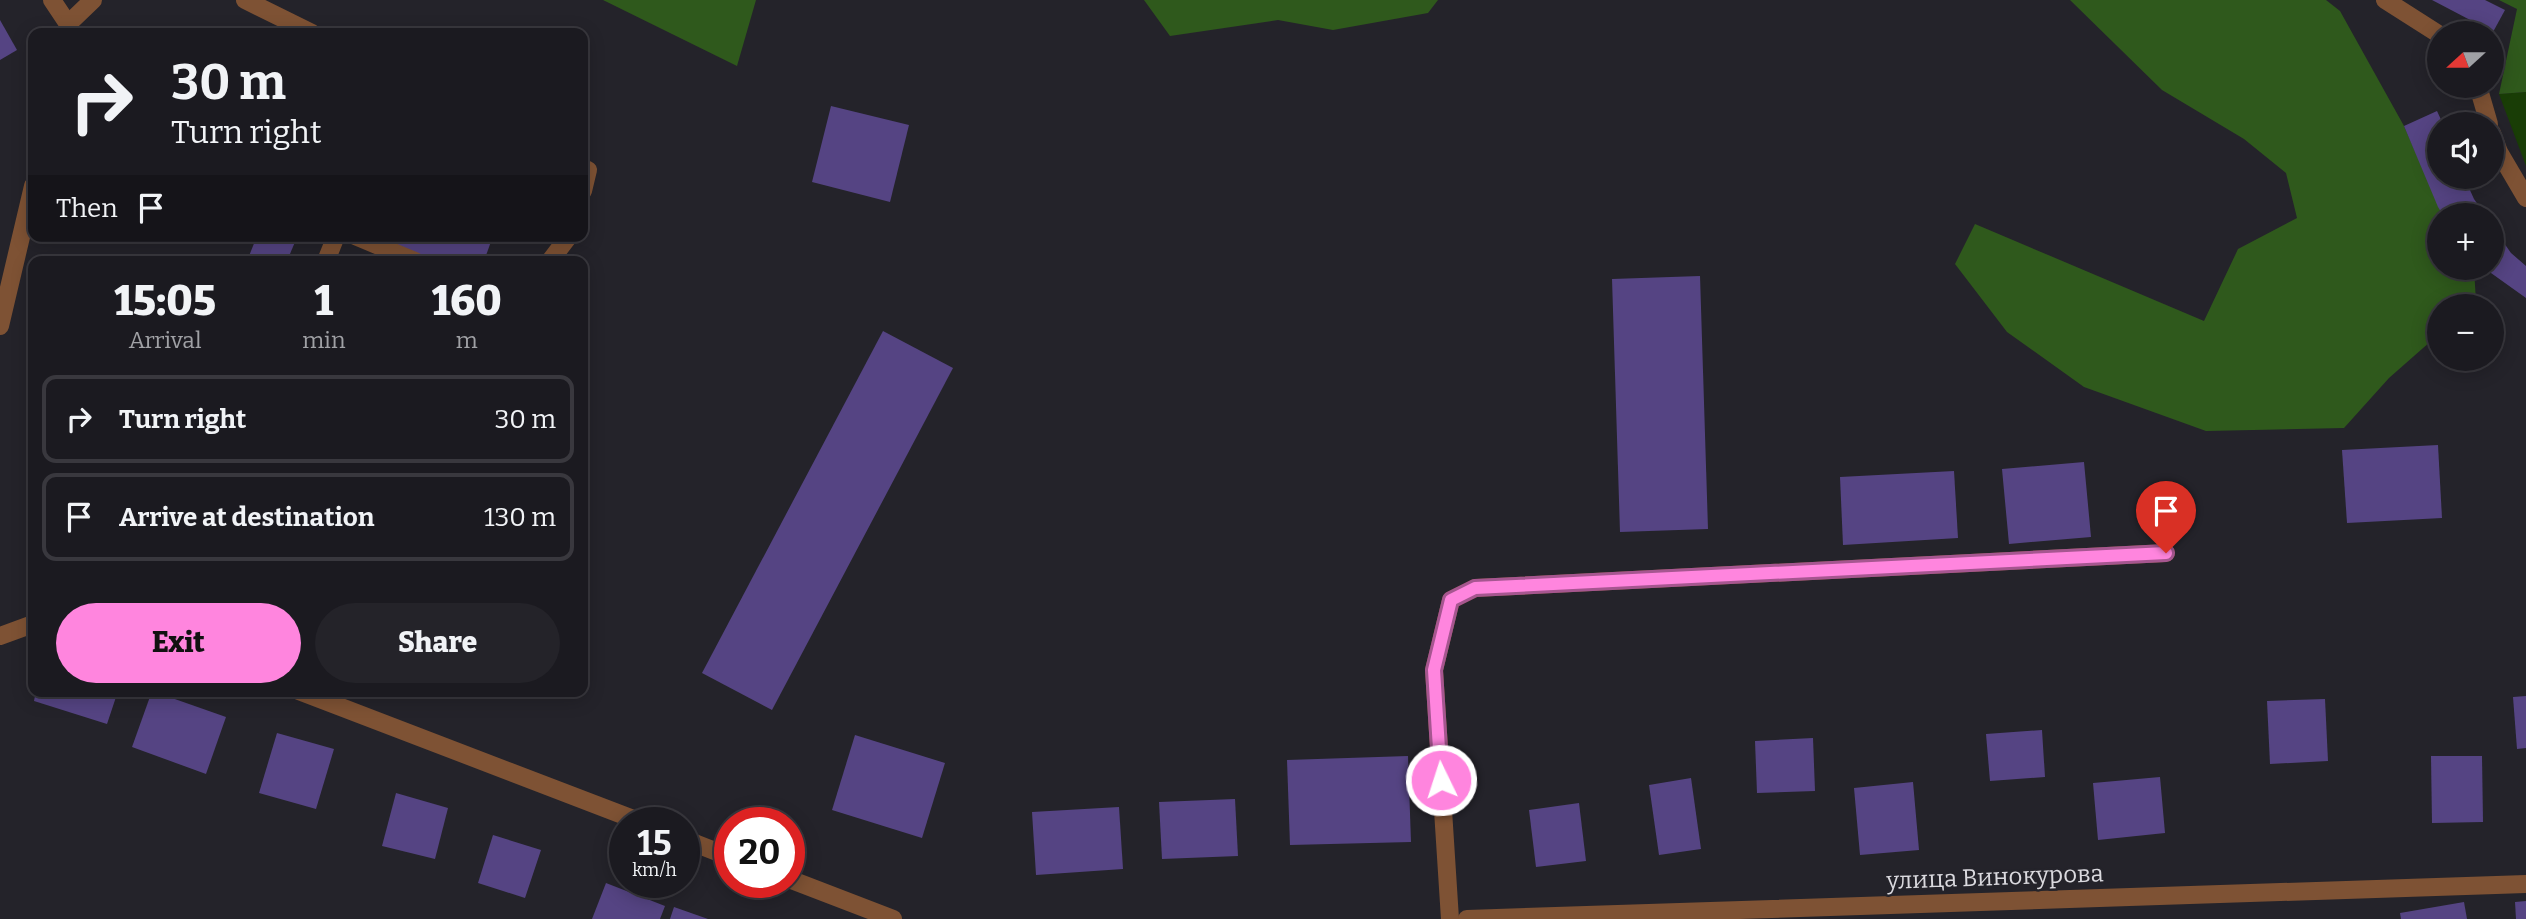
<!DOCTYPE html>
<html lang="en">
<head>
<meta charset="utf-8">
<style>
	body { margin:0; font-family:Bitter,serif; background:#242329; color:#f1f3f6; height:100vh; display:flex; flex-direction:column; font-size:26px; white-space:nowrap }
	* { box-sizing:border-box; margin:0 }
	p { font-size:23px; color:#a0a1a5 }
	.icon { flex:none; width:38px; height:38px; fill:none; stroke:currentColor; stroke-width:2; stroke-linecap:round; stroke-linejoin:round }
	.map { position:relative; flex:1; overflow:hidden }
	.details { position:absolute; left:28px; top:256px; width:560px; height:441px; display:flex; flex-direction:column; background:#1b1a20; border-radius:14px; box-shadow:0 4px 18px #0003,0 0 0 2px #39383e }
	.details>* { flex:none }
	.hud { position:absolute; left:28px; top:28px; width:560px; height:214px; border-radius:14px; box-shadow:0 4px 18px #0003,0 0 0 2px #39383e; background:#1b1a20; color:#f1f3f6; overflow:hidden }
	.needle { width:46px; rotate:249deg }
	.controls { position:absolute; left:2427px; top:21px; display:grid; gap:14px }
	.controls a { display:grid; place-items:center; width:77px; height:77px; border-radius:50%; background:#1b1a20; box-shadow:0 4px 18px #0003,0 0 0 2px #39383e; font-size:35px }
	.speed { position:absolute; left:609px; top:807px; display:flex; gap:14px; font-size:35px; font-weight:700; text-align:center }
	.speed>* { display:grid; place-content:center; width:91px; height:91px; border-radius:50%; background:#1b1a20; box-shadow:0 4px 18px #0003,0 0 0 2px #39383e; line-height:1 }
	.speed small { font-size:18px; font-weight:400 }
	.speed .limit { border:10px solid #d22; background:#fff; color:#111 }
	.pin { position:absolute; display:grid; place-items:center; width:60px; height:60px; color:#fff; margin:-72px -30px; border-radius:50% 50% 50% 0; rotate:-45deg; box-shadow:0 0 7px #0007 }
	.pin .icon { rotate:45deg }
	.me { position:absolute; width:77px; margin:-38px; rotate:356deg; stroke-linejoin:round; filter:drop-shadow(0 0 5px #0008) }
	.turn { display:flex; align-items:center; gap:24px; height:147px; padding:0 28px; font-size:32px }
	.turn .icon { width:91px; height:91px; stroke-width:2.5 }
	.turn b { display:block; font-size:49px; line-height:60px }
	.then { display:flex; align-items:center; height:66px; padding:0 28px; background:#0003; gap:14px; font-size:26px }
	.eta { display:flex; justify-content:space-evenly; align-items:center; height:119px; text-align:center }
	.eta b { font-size:42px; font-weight:800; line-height:49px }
	.primary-button { display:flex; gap:14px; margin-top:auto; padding:14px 28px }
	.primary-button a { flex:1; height:80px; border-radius:42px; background:#ff85de; color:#111; font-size:28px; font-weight:800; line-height:80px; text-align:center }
	.primary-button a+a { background:#242329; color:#f1f3f6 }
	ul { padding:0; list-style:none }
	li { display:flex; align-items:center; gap:21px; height:88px; margin:0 14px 10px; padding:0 14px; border:4px solid #39383e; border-radius:14px }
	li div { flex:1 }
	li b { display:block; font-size:26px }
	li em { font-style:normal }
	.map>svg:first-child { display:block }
</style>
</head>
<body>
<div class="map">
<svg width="2526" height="919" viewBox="0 0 2526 919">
	<rect width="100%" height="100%" fill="#24232a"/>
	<path fill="#193d06" d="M 2526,92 L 2526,166 L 2499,94 Z"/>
	<g fill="#2f591c">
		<path d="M 603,0 L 756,0 L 737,66 Z"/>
		<path d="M 1144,0 L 1438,0 L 1428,13 L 1333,30 L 1278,20 L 1170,36 Z"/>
		<path d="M 2070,0 L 2326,0 L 2340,11 L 2404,126 L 2443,215 L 2440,215 L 2440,268 L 2474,268 L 2476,302 L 2471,306 L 2440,306 L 2439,334 L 2389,378 L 2344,428 L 2206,431 L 2084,387 L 2007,332 L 1955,264 L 1975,224 L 2204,321 L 2238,249 L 2297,218 L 2286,173 L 2244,139 L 2162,90 Z"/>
		<path d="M 2499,0 L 2526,0 L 2526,92 L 2499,94 L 2517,9 Z"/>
	</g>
	<g fill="#554483">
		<path d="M 2432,0 L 2485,0 L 2505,10 L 2493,32 Z"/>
		<path d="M 0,20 L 17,50 L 0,60 Z"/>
		<path d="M 831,106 L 909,125 L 890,202 L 812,182 Z"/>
		<path d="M 2437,111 L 2443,124 L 2440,124 L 2440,177 L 2464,177 L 2474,199 L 2485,215 L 2443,215 L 2438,207 L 2404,126 Z"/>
		<path d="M 2492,226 L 2511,253 L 2526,266 L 2526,298 L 2484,268 L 2492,268 Z"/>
		<path d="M 257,236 L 280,236 L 295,242 L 287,261 L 247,261 Z"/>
		<path d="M 377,236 L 493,236 L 484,261 L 435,261 Z"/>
		<path d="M 1700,276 L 1708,529 L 1620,532 L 1612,279 Z"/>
		<path d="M 883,331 L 953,368 L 772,710 L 702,673 Z"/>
		<path d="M 2438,445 L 2442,518 L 2347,523 L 2342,450 Z"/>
		<path d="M 2084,462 L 2091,537 L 2009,544 L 2002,469 Z"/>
		<path d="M 1954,471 L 1958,538 L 1843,545 L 1840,477 Z"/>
		<path d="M 36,691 L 118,691 L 107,724 L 34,701 Z"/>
		<path d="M 152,691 L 226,717 L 206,774 L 132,747 Z"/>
		<path d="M 2526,696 L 2526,748 L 2517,749 L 2513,697 Z"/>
		<path d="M 2325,699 L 2328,761 L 2270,764 L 2267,701 Z"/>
		<path d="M 2042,730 L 2045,777 L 1990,781 L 1986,734 Z"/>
		<path d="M 277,733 L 334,749 L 316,809 L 259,793 Z"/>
		<path d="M 855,735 L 945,763 L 922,838 L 832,810 Z"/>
		<path d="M 1813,738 L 1815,791 L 1757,793 L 1755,741 Z"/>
		<path d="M 1408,756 L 1411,842 L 1290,845 L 1287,760 Z"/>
		<path d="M 2431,756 L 2482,756 L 2483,822 L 2432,823 Z"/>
		<path d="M 2160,777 L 2165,833 L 2098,840 L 2093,783 Z"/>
		<path d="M 1691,778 L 1701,849 L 1659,855 L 1649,785 Z"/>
		<path d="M 1913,782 L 1919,850 L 1860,855 L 1854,788 Z"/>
		<path d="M 396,793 L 448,808 L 435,859 L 382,846 Z"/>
		<path d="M 1235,799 L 1238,856 L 1162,859 L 1159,802 Z"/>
		<path d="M 1579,803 L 1586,861 L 1536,867 L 1529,810 Z"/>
		<path d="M 1119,807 L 1123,869 L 1036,875 L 1032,812 Z"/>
		<path d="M 493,835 L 541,850 L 525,898 L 478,883 Z"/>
		<path d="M 606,883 L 665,906 L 660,919 L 592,919 Z"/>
		<path d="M 2526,901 L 2526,919 L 2516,919 L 2515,902 Z"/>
		<path d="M 2464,902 L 2467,919 L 2401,919 L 2400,913 Z"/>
		<path d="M 674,907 L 708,919 L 670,919 Z"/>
	</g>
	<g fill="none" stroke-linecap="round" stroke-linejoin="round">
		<g stroke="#7e5234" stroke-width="18">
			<path d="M 52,0 L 68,24 L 66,33"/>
			<path d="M 245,0 L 312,33"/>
			<path d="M 68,24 L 93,0"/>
			<path d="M 583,168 L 588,170 L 583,191"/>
			<path d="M 355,236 L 415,261"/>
			<path d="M 326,261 L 336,236"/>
			<path d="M 550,261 L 569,236"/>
			<path d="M 1450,919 L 1434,670 L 1451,600 L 1475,588 L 2166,553"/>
		</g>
		<g stroke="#7e5234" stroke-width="18">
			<path d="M 2385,0 L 2440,35"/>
			<path d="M 2478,86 L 2489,124"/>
			<path d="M 2492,133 L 2499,152 L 2526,198"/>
			<path d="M 0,326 L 33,186"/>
			<path d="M 0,636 L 33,624"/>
			<path d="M 299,691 L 641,822"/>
			<path d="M 684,839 L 730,857"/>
			<path d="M 789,879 L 893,919"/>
			<path d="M 1467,919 L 2526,884"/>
		</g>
	</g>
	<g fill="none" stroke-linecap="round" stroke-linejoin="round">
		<g stroke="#a65690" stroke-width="18">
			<path id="route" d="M 1441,780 L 1434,670 L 1451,600 L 1475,588 L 2166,553"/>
		</g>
		<use href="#route" stroke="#ff85de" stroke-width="12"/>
	</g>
	<g text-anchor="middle" stroke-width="5" stroke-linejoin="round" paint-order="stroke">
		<g font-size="24" fill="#dad9de" stroke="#24232a">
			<text transform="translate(1995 877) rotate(-2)" y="8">улица Винокурова</text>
		</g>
	</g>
</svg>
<div class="controls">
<a><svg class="needle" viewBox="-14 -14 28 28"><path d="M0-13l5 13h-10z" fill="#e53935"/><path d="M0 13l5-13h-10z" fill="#a0a1a5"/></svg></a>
<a><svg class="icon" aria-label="sound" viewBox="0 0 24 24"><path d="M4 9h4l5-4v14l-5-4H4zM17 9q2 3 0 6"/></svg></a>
<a>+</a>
<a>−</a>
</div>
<div class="speed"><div>15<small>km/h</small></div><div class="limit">20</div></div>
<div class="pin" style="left:2166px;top:553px;background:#d93025"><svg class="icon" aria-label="arrive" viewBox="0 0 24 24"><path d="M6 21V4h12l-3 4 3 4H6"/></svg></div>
<svg class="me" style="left:1441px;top:780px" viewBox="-20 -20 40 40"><circle r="17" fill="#ff85de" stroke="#fff" stroke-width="3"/><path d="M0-11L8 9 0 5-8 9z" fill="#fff"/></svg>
<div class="hud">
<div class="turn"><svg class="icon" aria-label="right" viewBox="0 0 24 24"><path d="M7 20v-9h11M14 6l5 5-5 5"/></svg><div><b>30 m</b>Turn right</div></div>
<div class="then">Then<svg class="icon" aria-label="arrive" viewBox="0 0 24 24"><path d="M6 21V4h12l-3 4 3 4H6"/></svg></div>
</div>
<section class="details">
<div class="eta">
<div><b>15:05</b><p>Arrival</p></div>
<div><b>1</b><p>min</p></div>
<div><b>160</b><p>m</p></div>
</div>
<ul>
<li><svg class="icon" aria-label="right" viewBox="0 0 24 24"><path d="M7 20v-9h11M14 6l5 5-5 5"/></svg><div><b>Turn right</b></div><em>30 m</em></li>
<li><svg class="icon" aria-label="arrive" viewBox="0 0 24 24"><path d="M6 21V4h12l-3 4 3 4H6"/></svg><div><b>Arrive at destination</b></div><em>130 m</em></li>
</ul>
<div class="primary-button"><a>Exit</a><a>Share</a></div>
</section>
</div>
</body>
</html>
